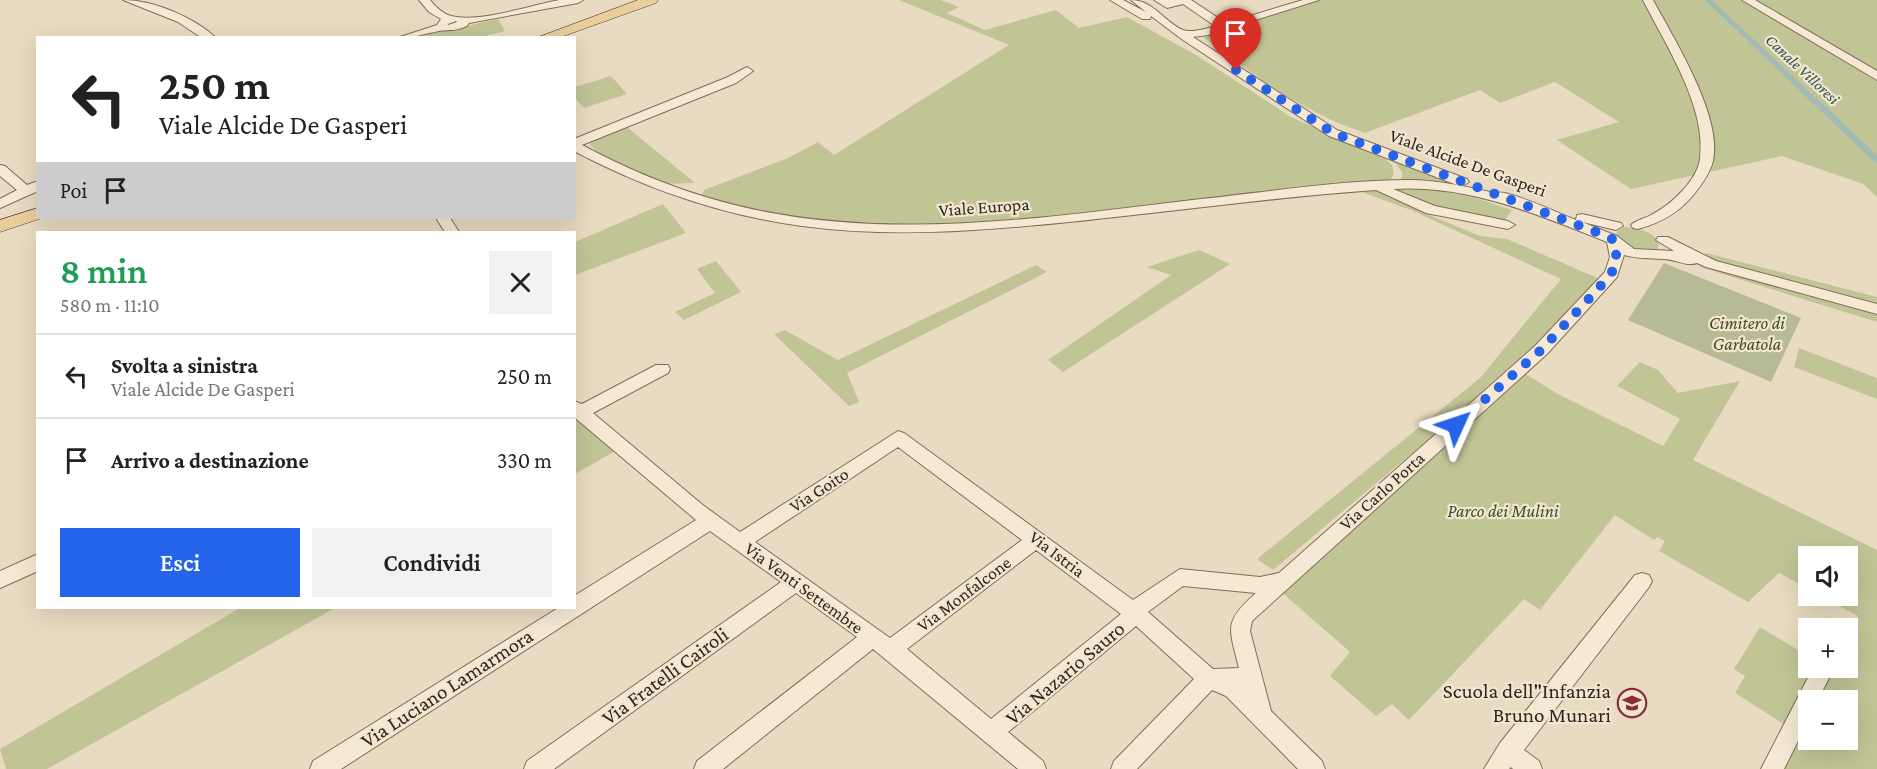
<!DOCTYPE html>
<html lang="it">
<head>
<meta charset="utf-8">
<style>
	body { margin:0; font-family:"Crimson Pro",serif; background:#f2f2f2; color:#222; height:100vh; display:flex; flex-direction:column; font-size:22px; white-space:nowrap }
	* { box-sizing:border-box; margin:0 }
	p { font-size:20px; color:#767676 }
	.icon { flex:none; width:33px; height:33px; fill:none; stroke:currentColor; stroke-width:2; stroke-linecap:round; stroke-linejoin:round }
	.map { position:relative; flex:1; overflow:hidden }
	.panel { position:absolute; left:36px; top:231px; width:540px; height:378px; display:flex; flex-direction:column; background:#fff; border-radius:0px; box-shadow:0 6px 24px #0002 }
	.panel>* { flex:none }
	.banner { position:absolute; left:36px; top:36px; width:540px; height:183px; border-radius:0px; box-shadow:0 6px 24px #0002; background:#fff; color:#222; overflow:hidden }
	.controls { position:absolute; left:1798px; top:546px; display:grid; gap:12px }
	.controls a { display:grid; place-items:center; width:60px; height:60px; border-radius:0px; background:#fff; box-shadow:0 6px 24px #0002; font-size:30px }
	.pin { position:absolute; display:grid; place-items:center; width:51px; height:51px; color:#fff; margin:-62px -26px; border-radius:50% 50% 50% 0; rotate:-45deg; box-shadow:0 0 6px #0007 }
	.pin .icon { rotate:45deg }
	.me { position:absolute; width:66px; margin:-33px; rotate:48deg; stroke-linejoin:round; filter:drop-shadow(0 0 4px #0008) }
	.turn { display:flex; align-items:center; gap:21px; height:126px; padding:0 24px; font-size:27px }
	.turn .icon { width:78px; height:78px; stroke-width:2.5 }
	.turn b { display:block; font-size:42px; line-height:51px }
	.then { display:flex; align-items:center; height:57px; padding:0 24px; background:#0003; gap:12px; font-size:22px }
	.round { display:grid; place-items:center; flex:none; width:63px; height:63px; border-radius:0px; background:#f2f2f2 }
	.overview { display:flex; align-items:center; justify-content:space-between; height:102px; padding:0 24px }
	h1 { font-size:36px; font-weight:600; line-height:45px; color:#1e9e55 }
	.cta { display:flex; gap:12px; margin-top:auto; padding:12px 24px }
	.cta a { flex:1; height:69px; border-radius:0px; background:#2563eb; color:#fff; font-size:24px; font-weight:600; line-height:69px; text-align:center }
	.cta a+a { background:#f2f2f2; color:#222 }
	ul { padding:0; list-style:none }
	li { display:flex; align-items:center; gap:18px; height:84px; padding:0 24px; border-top:2px solid #e0e0e0 }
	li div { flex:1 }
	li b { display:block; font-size:22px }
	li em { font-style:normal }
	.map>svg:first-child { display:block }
</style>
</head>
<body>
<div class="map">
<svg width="1877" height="769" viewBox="0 0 1877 769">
	<rect width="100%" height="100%" fill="#e9dbc1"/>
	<g fill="#c1c596">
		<path d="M 899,0 L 941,0 L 959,7 L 947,13 L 985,30 L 1056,10 L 1079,28 L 1127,17 L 1196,55 L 1291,117 L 1385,159 L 1392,165 L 1394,173 L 1391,179 L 1378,184 L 1414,190 L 1448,189 L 1512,210 L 1505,220 L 1422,212 L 1480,236 L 1507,239 L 1600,279 L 1523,360 L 1273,570 L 1257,559 L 1480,378 L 1561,279 L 1411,210 L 1348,187 L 950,225 L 829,221 L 757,212 L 701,197 L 704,190 L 788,158 L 818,142 L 834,155 L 1009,45 Z"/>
		<path d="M 1320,0 L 1877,0 L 1877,197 L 1863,184 L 1782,156 L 1631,189 L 1557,140 L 1619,122 L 1555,82 L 1500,103 L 1480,90 L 1365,133 C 1305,114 1253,74 1203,37 Z"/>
		<path d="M 498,19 L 505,31 L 481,37 L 413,38 Z"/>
		<path d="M 611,76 L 627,94 L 584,108 L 575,98 L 575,87 Z"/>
		<path d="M 627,127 L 695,183 L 660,184 L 603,159 L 590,144 L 593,140 Z"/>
		<path d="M 1393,160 L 1473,189 L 1398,182 L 1402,177 L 1402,172 Z"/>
		<path d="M 663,204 L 686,233 L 575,275 L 575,242 Z"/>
		<path d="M 1625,227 C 1638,227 1651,231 1659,242 L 1658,249 C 1643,256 1630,247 1617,239 L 1617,231 Z"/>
		<path d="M 1199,250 L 1230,264 L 1063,372 L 1048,360 L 1171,275 L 1147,267 Z"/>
		<path d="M 1706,253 L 1877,297 L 1877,322 L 1700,267 Z"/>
		<path d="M 716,261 L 741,292 L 684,320 L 675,312 L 715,293 L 697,269 Z"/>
		<path d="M 1036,265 L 1047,272 L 847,373 L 859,402 L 849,406 L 774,334 L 785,330 L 838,360 Z"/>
		<path d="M 1799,348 L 1877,378 L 1877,399 L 1794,367 Z"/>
		<path d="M 1640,362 L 1658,370 L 1678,393 L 1740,381 L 1693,460 L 1877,550 L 1877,769 L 1773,769 L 1809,703 L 1809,740 L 1848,740 L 1848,700 L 1811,700 L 1829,668 L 1848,668 L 1848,634 L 1858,616 L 1820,596 L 1848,596 L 1848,556 L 1809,556 L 1809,589 L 1779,573 L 1748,602 L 1659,551 L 1665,541 L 1657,537 L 1654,540 L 1615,515 L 1540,610 L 1524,599 L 1409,720 L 1392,704 L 1376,716 L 1330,676 L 1350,652 L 1278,589 L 1524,373 L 1558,394 L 1663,446 L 1680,419 L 1617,386 Z"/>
		<path d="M 574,411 L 619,449 L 575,474 L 574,474 Z"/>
		<path d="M 240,608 L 335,608 L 47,769 L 6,769 L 0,749 Z"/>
		<path d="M 1760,627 L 1809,657 L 1809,668 L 1815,668 L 1785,725 L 1735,693 L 1745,676 L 1734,669 Z"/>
	</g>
	<path fill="#b7bb95" d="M 1664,263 L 1801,318 L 1771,382 L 1628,320 Z"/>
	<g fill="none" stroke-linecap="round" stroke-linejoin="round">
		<path fill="#a3bbb3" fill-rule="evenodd" d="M 1705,0 L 1712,0 L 1877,155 L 1877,163 L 1874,162 Z"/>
		<g stroke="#806d5a" stroke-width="2">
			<g id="minor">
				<path d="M 123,0 C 153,0 194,17 216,38 L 202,38 L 178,22 Z"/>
				<path d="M 419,0 L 430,0 C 435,6 441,12 448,15 C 476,25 529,5 560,0 C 567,0 576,0 583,0 L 578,3 L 469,23 L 467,26 C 454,32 451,29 439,31 C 424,34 412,38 397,38 L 437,25 L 441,19 L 429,12 ZM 456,21 L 457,22 L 448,25 L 448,24 Z"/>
				<path d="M 1110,0 L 1123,0 L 1146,12 L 1131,0 C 1153,0 1163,21 1183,30 C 1192,33 1206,29 1215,26 L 1183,4 L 1167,8 L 1154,0 L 1191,0 L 1226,23 L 1303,0 L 1319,0 L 1208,35 L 1193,37 L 1337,130 L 1467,179 L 1469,182 L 1462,186 L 1457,185 L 1329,136 L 1183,40 L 1151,16 L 1150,19 L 1142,19 Z"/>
				<path d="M 1643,0 L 1653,0 C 1674,39 1723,117 1713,161 C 1710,173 1702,184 1695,193 C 1680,212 1661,223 1638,229 L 1633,228 L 1631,225 C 1636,220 1644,219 1651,215 C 1663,209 1674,200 1683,190 C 1691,181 1699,170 1700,158 C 1707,107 1665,44 1643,0 Z"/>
				<path d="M 1742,0 L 1755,0 L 1877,71 L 1877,80 Z"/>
				<path d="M 747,67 L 753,71 L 736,83 L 582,145 C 623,167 665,185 709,198 C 869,246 1039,218 1201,199 C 1268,192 1342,180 1409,180 C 1437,180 1463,186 1490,192 C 1495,193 1500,192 1505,193 C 1529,199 1553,211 1576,220 L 1577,215 L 1582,214 L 1621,223 L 1623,226 L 1616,230 L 1582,222 L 1617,236 L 1634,249 L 1674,251 L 1656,240 L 1658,237 L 1668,237 L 1716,261 L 1877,304 L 1877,314 L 1706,267 L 1697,263 C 1686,267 1675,259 1663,259 C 1649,258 1638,259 1624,255 L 1617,277 L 1547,354 L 1252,621 L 1250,631 L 1271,711 L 1322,761 L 1325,769 L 1298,769 L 1226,696 L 1212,690 L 1137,769 L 1111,769 L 1114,761 L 1194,679 L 1136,626 L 1008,732 L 1043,761 L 1046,769 L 1018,769 L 873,649 L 723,769 L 694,769 L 697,761 L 857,637 L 796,593 L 554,769 L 524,769 L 527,761 L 781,582 L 710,531 L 341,769 L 310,769 L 313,761 L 558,608 L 574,608 L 574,596 L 696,520 L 574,417 L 574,401 L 582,404 L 656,365 L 668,365 L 670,369 L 668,373 L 593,413 L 704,506 L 740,532 L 898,431 L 904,433 L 1133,600 L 1180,569 L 1260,577 L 1279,573 L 1535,346 L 1605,272 L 1610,257 L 1607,242 C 1538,215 1469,184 1393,189 L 1435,206 L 1508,221 L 1515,225 L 1508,229 L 1426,213 L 1376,190 C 1274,197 1171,212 1069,222 C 980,231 891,238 802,226 C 721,215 646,189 574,151 L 574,139 L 728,77 ZM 898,447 L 1022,540 L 890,638 L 755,542 ZM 1036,550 L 1121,614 L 991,719 L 907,649 ZM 1183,586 L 1256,593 C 1223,622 1229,628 1239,668 L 1213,669 L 1148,612 Z"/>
				<path d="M 0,165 L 5,166 L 27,185 L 38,181 L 38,191 L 0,208 L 0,199 L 17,190 L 0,176 Z"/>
				<path d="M 436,218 L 450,218 L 459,232 L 445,232 Z"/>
				<path d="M 38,554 L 38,571 L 0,588 L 0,571 Z"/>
				<path d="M 1642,573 L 1649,575 L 1652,581 L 1649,587 L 1524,750 L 1539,761 L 1542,769 L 1513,769 L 1511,767 L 1509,769 L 1484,769 L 1500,743 L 1635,575 Z"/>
				<path d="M 1813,668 L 1834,668 L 1818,700 L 1809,700 L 1809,719 L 1784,769 L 1761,769 Z"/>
			</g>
		</g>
		<g stroke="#4e3c2e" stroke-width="1">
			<g id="major">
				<path d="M 638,0 L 658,0 L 656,3 L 558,38 L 536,38 Z"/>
				<path d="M 38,208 L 38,218 L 42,218 L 0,232 L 0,220 Z"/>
			</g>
		</g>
		<use href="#minor" fill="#f5e9d3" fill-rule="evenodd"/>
		<use href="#major" fill="#e9ce9b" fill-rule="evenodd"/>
	</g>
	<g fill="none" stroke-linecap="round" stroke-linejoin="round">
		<path stroke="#2563eb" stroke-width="10" stroke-dasharray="0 18" d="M 1236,70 L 1333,133 L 1599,233 L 1612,239 L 1617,244 L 1615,268 L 1598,289 L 1541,350 L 1456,425"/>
	</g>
	<defs>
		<g id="school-ring" transform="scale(1.5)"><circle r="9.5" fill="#f1e6cf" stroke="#893034" stroke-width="1.5"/><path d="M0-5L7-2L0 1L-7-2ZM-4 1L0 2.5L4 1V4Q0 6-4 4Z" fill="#893034"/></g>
	</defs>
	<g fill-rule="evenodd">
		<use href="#school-ring" x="1632" y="703"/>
	</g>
	<g text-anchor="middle" stroke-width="4.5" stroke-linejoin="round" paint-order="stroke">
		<g font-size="16" font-style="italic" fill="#2e504c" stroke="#f1e6cf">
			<text transform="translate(1803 69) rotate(43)" y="6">Canale Villoresi</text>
		</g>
		<g font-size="18" fill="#31261d" stroke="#f1e6cf">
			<text transform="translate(1468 163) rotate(20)" y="6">Viale Alcide De Gasperi</text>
			<text transform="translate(984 207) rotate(-4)" y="6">Viale Europa</text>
			<text transform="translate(819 490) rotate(-33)" y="6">Via Goito</text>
			<text transform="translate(1382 491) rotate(-42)" y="6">Via Carlo Porta</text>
			<text transform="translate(1057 554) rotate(37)" y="6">Via Istria</text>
			<text transform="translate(804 588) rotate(36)" y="6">Via Venti Settembre</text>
			<text transform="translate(964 594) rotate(-37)" y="6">Via Monfalcone</text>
		</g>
		<g font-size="18" font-style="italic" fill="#434c26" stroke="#f1e6cf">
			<text x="1747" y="329">Cimitero di<tspan x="1747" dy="21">Garbatola</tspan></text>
			<text x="1503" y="517">Parco dei Mulini</text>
		</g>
		<g font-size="21" fill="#31261d" stroke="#f1e6cf">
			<text transform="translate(1065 673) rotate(-40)" y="7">Via Nazario Sauro</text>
			<text transform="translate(665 676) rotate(-36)" y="7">Via Fratelli Cairoli</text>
			<text transform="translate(447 688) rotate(-33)" y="7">Via Luciano Lamarmora</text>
		</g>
		<g font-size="21" fill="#31261d" stroke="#f1e6cf" text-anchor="end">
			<text x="1611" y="698">Scuola dell"Infanzia<tspan x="1611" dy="24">Bruno Munari</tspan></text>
		</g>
	</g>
</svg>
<div class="controls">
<a><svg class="icon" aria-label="sound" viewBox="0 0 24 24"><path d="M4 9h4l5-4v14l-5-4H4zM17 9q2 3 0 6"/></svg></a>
<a>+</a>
<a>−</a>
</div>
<div class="pin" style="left:1236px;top:70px;background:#d93025"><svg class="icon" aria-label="arrive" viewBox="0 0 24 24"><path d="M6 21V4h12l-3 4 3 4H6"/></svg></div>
<svg class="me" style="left:1456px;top:425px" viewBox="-20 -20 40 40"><path d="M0-17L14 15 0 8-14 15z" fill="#2563eb" stroke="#fff" stroke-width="4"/></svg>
<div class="banner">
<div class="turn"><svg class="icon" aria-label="left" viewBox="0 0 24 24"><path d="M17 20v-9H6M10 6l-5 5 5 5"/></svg><div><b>250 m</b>Viale Alcide De Gasperi</div></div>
<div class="then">Poi<svg class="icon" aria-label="arrive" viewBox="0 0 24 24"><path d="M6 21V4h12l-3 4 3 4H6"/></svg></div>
</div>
<section class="panel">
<div class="overview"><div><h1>8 min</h1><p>580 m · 11:10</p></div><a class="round"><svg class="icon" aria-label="close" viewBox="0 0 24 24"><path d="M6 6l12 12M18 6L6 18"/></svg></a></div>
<ul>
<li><svg class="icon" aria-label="left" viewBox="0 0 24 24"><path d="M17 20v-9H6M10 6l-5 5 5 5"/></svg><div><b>Svolta a sinistra</b><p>Viale Alcide De Gasperi</p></div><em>250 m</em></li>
<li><svg class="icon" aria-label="arrive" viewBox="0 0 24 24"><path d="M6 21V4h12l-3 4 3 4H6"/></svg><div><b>Arrivo a destinazione</b></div><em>330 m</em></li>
</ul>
<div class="cta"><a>Esci</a><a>Condividi</a></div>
</section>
</div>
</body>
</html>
